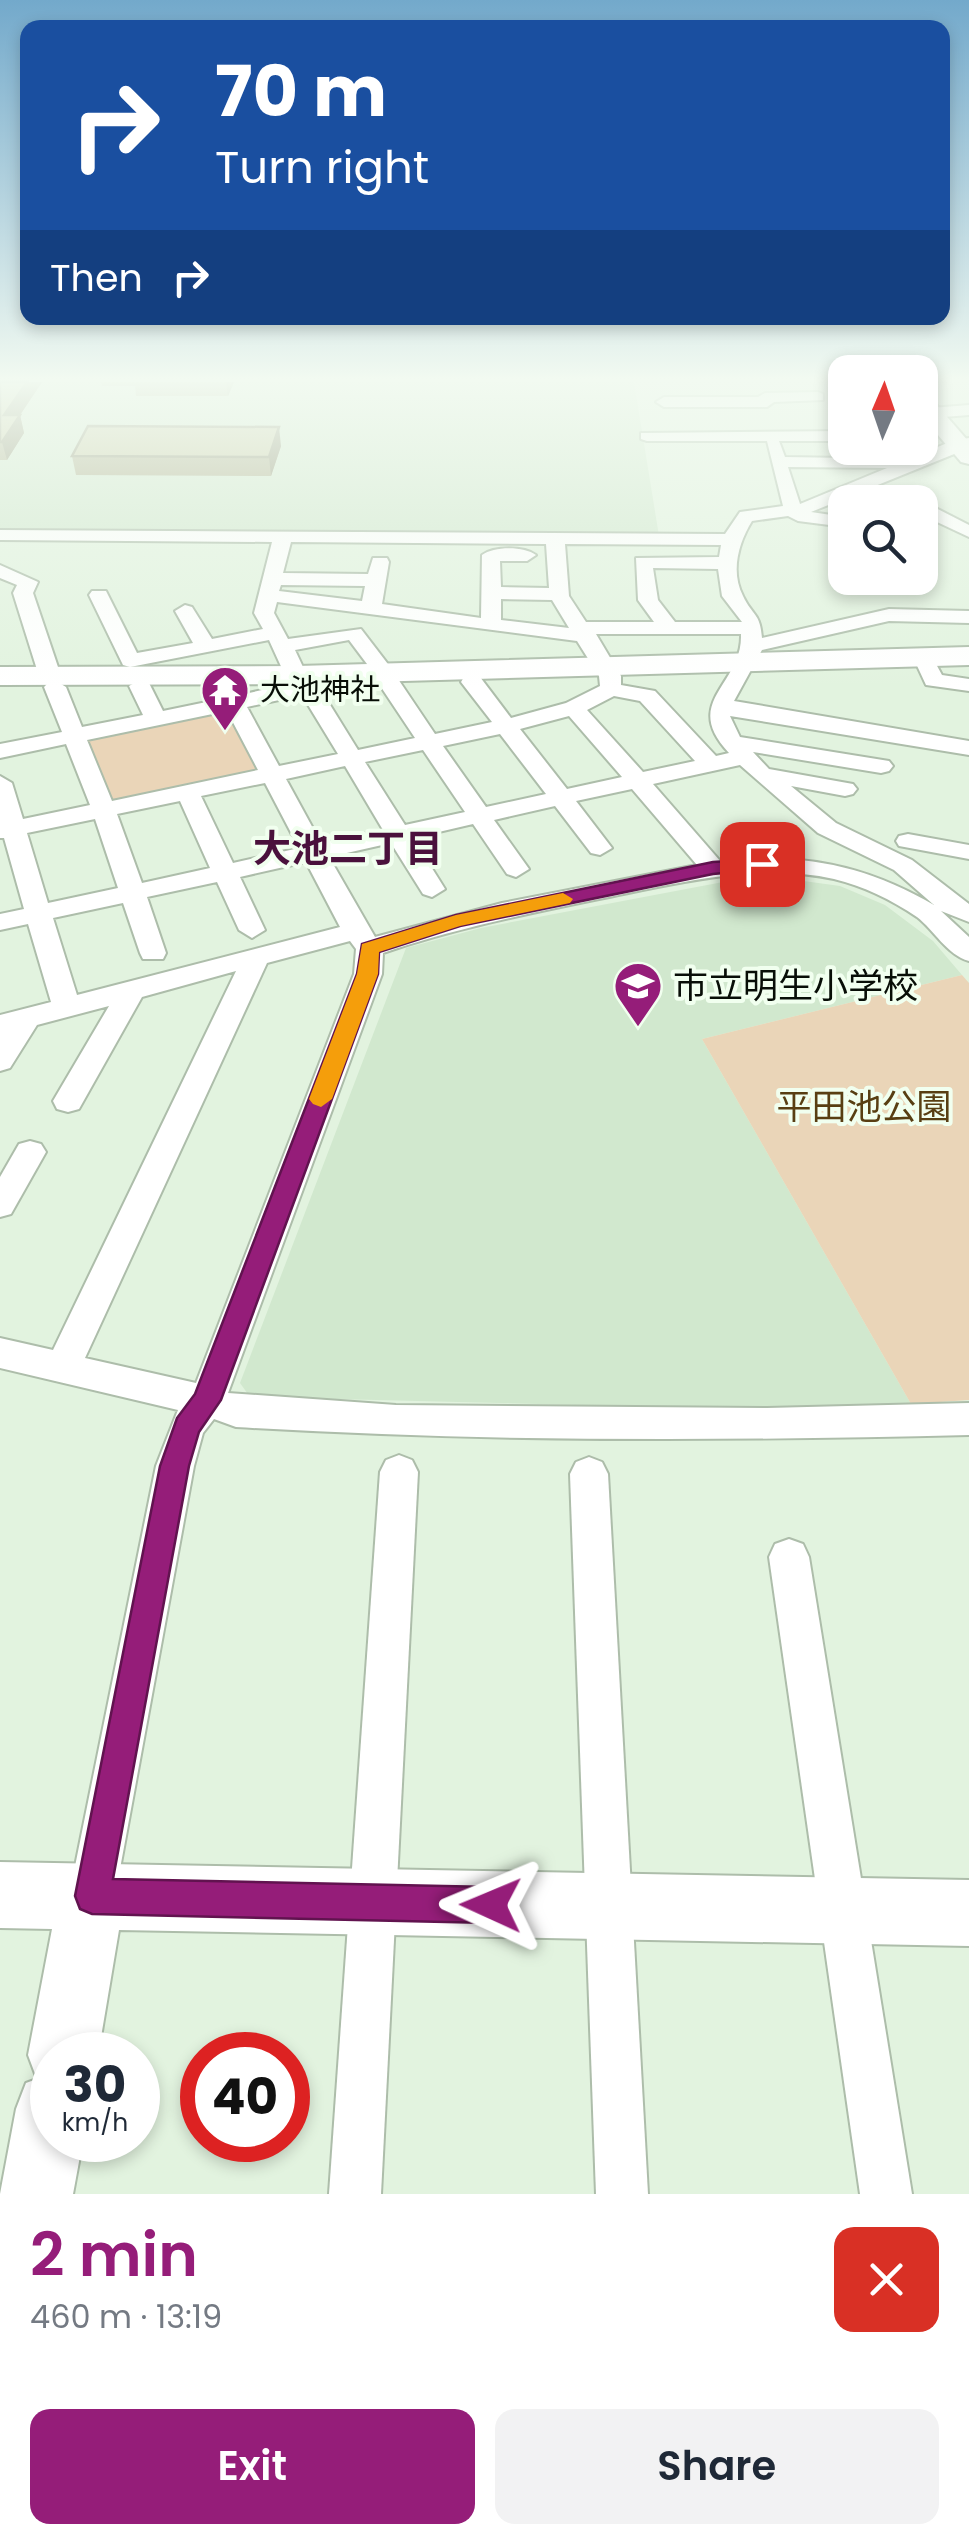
<!DOCTYPE html>
<html lang="en">
<head>
<meta charset="utf-8">
<style>
	body { margin:0; font-family:Poppins,"Noto Sans JP",sans-serif; background:#f2f2f3; color:#1f2937; height:100vh; display:flex; flex-direction:column; font-size:38px; white-space:nowrap }
	* { box-sizing:border-box; margin:0 }
	p { font-size:32px; color:#747a83 }
	.icon { flex:none; width:55px; height:55px; fill:none; stroke:currentColor; stroke-width:2; stroke-linecap:round; stroke-linejoin:round }
	.map { position:relative; height:2194px; overflow:hidden }
	.panel { display:flex; flex-direction:column; background:#fff; flex:1 }
	.panel>* { flex:none }
	.hud { position:absolute; left:20px; top:20px; width:930px; height:305px; border-radius:20px; box-shadow:0 5px 15px #0003; background:#1a4fa0; color:#fff; overflow:hidden }
	.needle { width:65px; rotate:2deg }
	.controls { position:absolute; left:828px; top:355px; display:grid; gap:20px }
	.controls a { display:grid; place-items:center; width:110px; height:110px; border-radius:20px; background:#fff; box-shadow:0 5px 15px #0003; font-size:50px }
	.speed { position:absolute; left:30px; top:2032px; display:flex; gap:20px; font-size:50px; font-weight:700; text-align:center }
	.speed>* { display:grid; place-content:center; width:130px; height:130px; border-radius:50%; background:#fff; box-shadow:0 5px 15px #0003; line-height:1 }
	.speed small { font-size:25px; font-weight:400 }
	.speed .limit { border:15px solid #d22; background:#fff; color:#111 }
	.pin { position:absolute; display:grid; place-items:center; width:85px; height:85px; color:#fff; margin:-42px; border-radius:20px; box-shadow:0 5px 15px #0006 }
	.me { position:absolute; width:110px; margin:-55px; rotate:271deg; stroke-linejoin:round; filter:drop-shadow(0 0 8px #0008) }
	.turn { display:flex; align-items:center; gap:35px; height:210px; padding:0 30px; font-size:45px }
	.turn .icon { width:130px; height:130px; stroke-width:2.5 }
	.turn b { display:block; font-size:70px; line-height:85px }
	.then { display:flex; align-items:center; height:95px; padding:0 30px; background:#0003; gap:20px; font-size:38px }
	.round { display:grid; place-items:center; flex:none; width:105px; height:105px; border-radius:20px; background:#f2f2f3 }
	.overview { display:flex; align-items:center; justify-content:space-between; height:170px; padding:0 30px }
	h1 { font-size:60px; font-weight:600; line-height:75px; color:#951d79 }
	.primary-button { display:flex; gap:20px; margin-top:auto; padding:20px 30px }
	.primary-button a { flex:1; height:115px; border-radius:20px; background:#951d79; color:#fff; font-size:40px; font-weight:600; line-height:115px; text-align:center }
	.primary-button a+a { background:#f2f2f3; color:#1f2937 }
	.map>svg:first-child { display:block }
</style>
</head>
<body>
<div class="map">
<svg width="969" height="2194" viewBox="0 0 969 2194">
	<rect width="100%" height="100%" fill="#e2f3df"/>
	<g fill="#d1e8ce">
		<path d="M 0,382 L 634,382 L 659,536 L 0,532 Z"/>
		<path d="M 760,875 L 840,886 L 885,905 L 933,941 L 962,975 L 702,1039 L 911,1404 L 743,1409 L 250,1397 L 240,1383 L 406,948 L 481,928 Z"/>
	</g>
	<g fill="#ead5b8">
		<path d="M 228,708 L 264,770 L 113,801 L 106,799 L 84,737 Z"/>
		<path d="M 962,975 L 969,983 L 969,1400 L 911,1404 L 702,1039 Z"/>
	</g>
	<g fill="none" stroke-linecap="round" stroke-linejoin="round">
		<g stroke="#adbdaa" stroke-width="4">
			<g id="street">
				<path d="M 818,392 L 823,394 L 823,400 L 774,402 L 767,407 L 664,407 L 656,402 L 664,397 L 758,397 L 765,393 Z"/>
				<path d="M 969,405 L 969,415 L 931,418 L 923,413 L 931,408 Z"/>
				<path d="M 845,431 L 845,441 L 779,441 L 785,457 L 909,459 L 952,441 L 969,438 L 969,448 L 811,512 L 845,517 L 845,527 L 798,521 L 788,516 L 752,521 C 739,542 730,571 743,596 C 753,617 760,612 762,638 L 889,609 L 969,611 L 969,623 L 889,621 L 762,650 L 734,701 L 969,741 L 969,755 L 730,716 L 740,737 L 889,761 L 893,766 L 889,771 L 881,773 L 753,752 L 769,769 L 853,784 L 857,789 L 853,794 L 845,796 L 791,786 L 836,823 L 912,860 L 969,904 L 969,922 L 941,911 L 969,937 L 969,961 C 947,955 934,930 917,917 C 892,900 863,886 834,879 C 757,862 674,884 599,899 C 526,914 453,929 383,953 L 382,974 L 228,1393 L 396,1405 L 767,1408 L 969,1403 L 969,1435 C 725,1441 480,1442 236,1427 L 214,1419 L 203,1433 L 194,1466 L 115,1896 L 109,1913 L 92,1919 L 75,1913 L 69,1896 L 156,1466 L 178,1410 L 0,1368 L 0,1338 L 53,1350 L 236,971 L 142,997 L 79,1109 L 68,1112 L 57,1109 L 53,1101 L 109,1006 L 37,1025 L 10,1068 L 0,1071 L 0,1015 L 51,1002 L 28,924 L 0,930 L 0,914 L 24,909 L 4,838 L 0,838 L 0,776 L 12,783 L 23,819 L 90,805 L 66,744 L 0,758 L 0,744 L 62,732 L 44,687 L 49,682 L 39,676 L 13,593 L 17,585 L 0,578 L 0,565 L 38,582 L 33,593 L 61,676 L 56,681 L 66,687 L 82,727 L 143,715 L 129,686 L 140,680 L 148,681 L 163,711 L 221,699 L 214,687 L 225,681 L 233,682 L 240,695 L 289,684 L 269,640 L 130,667 L 123,665 L 89,595 L 92,591 L 106,591 L 137,653 L 193,643 L 175,611 L 185,605 L 192,607 L 212,639 L 263,629 L 254,613 L 272,542 L 0,540 L 0,530 L 725,534 L 740,512 L 783,506 L 767,441 L 647,441 L 641,439 L 641,433 ZM 788,467 L 887,468 L 800,504 ZM 291,542 L 546,544 L 549,588 L 501,587 L 500,561 L 527,561 L 536,555 C 524,546 494,546 482,555 L 481,618 L 382,604 L 389,562 L 387,558 L 373,558 L 368,574 L 283,573 ZM 565,544 L 721,545 L 719,557 L 636,558 L 638,600 L 654,622 L 586,622 L 569,596 ZM 653,568 L 718,569 L 722,596 L 742,622 L 675,622 L 658,600 ZM 281,585 L 365,586 L 362,601 L 279,591 ZM 501,599 L 552,600 L 569,628 L 501,620 ZM 277,602 L 577,641 L 599,676 L 600,686 L 566,703 L 511,718 L 480,677 L 464,677 L 461,682 L 492,722 L 435,734 L 398,679 L 382,679 L 379,684 L 415,738 L 358,750 L 319,687 L 310,682 L 295,650 L 349,640 L 376,676 L 390,676 L 394,672 L 361,629 L 288,639 L 274,613 ZM 596,634 L 741,634 C 743,685 680,701 729,753 L 716,756 L 655,691 L 621,685 L 621,676 ZM 302,695 L 338,754 L 279,766 L 247,707 ZM 614,696 L 640,701 L 695,761 L 643,772 L 587,710 ZM 227,711 L 258,770 L 112,801 L 87,740 ZM 569,716 L 622,777 L 567,789 L 520,729 ZM 500,734 L 546,794 L 486,807 L 443,746 ZM 423,750 L 465,812 L 405,825 L 365,762 ZM 740,765 L 818,833 L 894,870 L 934,905 C 865,865 801,852 721,862 L 653,784 ZM 345,766 L 383,830 L 321,843 L 286,779 ZM 265,783 L 299,848 L 233,863 L 201,796 ZM 632,789 L 697,865 L 502,903 L 375,937 L 329,857 L 391,843 L 423,894 L 432,897 L 445,889 L 413,838 L 473,824 L 507,874 L 516,877 L 529,869 L 494,820 L 555,806 L 591,853 L 600,855 L 612,848 L 576,801 ZM 180,801 L 210,868 L 142,883 L 117,814 ZM 95,819 L 118,888 L 48,903 L 27,833 ZM 306,862 L 340,927 L 77,995 L 53,918 L 123,903 L 140,953 L 143,959 L 163,959 L 166,953 L 147,897 L 217,882 L 239,930 L 252,938 L 265,930 L 240,877 ZM 350,941 L 356,949 L 354,974 L 196,1383 L 85,1358 L 267,963 Z"/>
				<path d="M 917,502 L 926,503 L 969,525 L 969,537 L 920,514 L 920,502 Z"/>
				<path d="M 923,651 L 930,653 L 942,675 L 969,679 L 969,691 L 926,685 L 913,657 Z"/>
				<path d="M 908,834 L 969,845 L 969,859 L 899,846 L 896,841 L 899,836 Z"/>
				<path d="M 30,1141 L 41,1144 L 46,1152 L 11,1214 L 0,1217 L 0,1177 L 19,1144 Z"/>
				<path d="M 399,1455 L 412,1460 L 418,1472 L 381,2194 L 329,2194 L 380,1472 L 386,1460 Z"/>
				<path d="M 589,1457 L 602,1462 L 608,1474 L 648,2194 L 596,2194 L 570,1474 L 576,1462 Z"/>
				<path d="M 789,1539 L 803,1544 L 809,1557 L 912,2194 L 860,2194 L 769,1557 L 775,1544 Z"/>
			</g>
		</g>
		<g stroke="#adbdaa" stroke-width="4">
			<g id="secondary">
				<path d="M 920,393 L 928,395 L 969,442 L 969,464 L 961,462 L 920,414 Z"/>
				<path d="M 969,647 L 969,665 L 298,684 L 0,685 L 0,667 L 298,666 Z"/>
				<path d="M 0,1862 L 969,1880 L 969,1946 L 119,1930 L 98,2055 L 52,2055 L 52,2140 L 83,2140 L 73,2194 L 0,2194 L 16,2109 L 26,2083 L 37,2079 L 28,2055 L 52,1929 L 0,1928 Z"/>
			</g>
		</g>
		<use href="#street" fill="#fff" fill-rule="evenodd"/>
		<use href="#secondary" fill="#fff" fill-rule="evenodd"/>
	</g>
	<g fill="#a9a986">
		<path d="M 0,382 L 42,382 L 20,415 L 24,433 L 7,460 L 0,460 Z"/>
		<path d="M 101,382 L 234,382 L 228,396 L 136,396 L 135,386 L 102,386 Z"/>
		<path d="M 281,446 L 271,476 L 76,475 L 72,456 Z"/>
	</g>
	<g fill="#898a6d">
		<path d="M 27,382 L 42,382 L 20,415 L 24,433 L 7,460 L 2,442 L 4,415 Z"/>
		<path d="M 226,382 L 234,382 L 228,396 Z"/>
		<path d="M 279,427 L 281,446 L 271,476 L 269,457 Z"/>
	</g>
	<g fill="#c4c59c" stroke="#898a6d" stroke-width="2.5">
		<path d="M 0,382 L 27,382 L 4,415 L 20,415 L 2,442 L 0,442 Z"/>
		<path d="M 88,426 L 279,427 L 269,457 L 72,456 Z"/>
	</g>
	<linearGradient id="sky" x2="0" y2="1"><stop stop-color="#73a9cb"/><stop offset="0.55" stop-color="#f2faf1"/><stop offset="1" stop-color="#f2faf1" stop-opacity="0"/></linearGradient>
	<rect width="969" height="689" fill="url(#sky)"/>
	<path fill="#951d79" stroke="#61134f" stroke-width="2.5" d="M 762,859 L 768,860 L 768,869 L 713,874 L 460,926 L 379,952 L 378,974 L 221,1400 L 199,1432 L 189,1466 L 113,1879 L 491,1887 L 503,1893 L 509,1905 L 503,1918 L 491,1923 L 92,1914 L 80,1909 L 75,1896 L 160,1466 L 177,1418 L 195,1394 L 357,974 L 362,944 L 456,915 L 713,862 Z"/>
	<path fill="#f59e0b" d="M 563,893 L 573,899 L 570,903 L 460,926 L 379,952 L 378,974 L 332,1099 L 321,1107 L 313,1104 L 309,1099 L 357,974 L 362,944 L 456,915 Z"/>
	<defs>
		<g id="temple-pin" transform="scale(2.5)"><path d="M0 17L-7.5 6A9.5 9.5 0 1 1 7.5 6Z" fill="#951d79" stroke="#f1ffef"/><path d="M0-6L5-2H3V0L6.5 2.5H4V6H1.5V3h-3V6H-4V2.5H-6.5L-3 0V-2H-5Z" fill="#fff"/></g>
		<g id="school-pin" transform="scale(2.5)"><path d="M0 17L-7.5 6A9.5 9.5 0 1 1 7.5 6Z" fill="#951d79" stroke="#f1ffef"/><path d="M0-5L7-2L0 1L-7-2ZM-4 1L0 2.5L4 1V4Q0 6-4 4Z" fill="#fff"/></g>
	</defs>
	<g fill-rule="evenodd">
		<use href="#temple-pin" x="225" y="690"/>
		<use href="#school-pin" x="638" y="986"/>
	</g>
	<g text-anchor="middle" stroke-width="8" stroke-linejoin="round" paint-order="stroke">
		<g font-size="30" fill="#080e07" stroke="#f1ffef" text-anchor="start">
			<text x="260" y="700">大池神社</text>
		</g>
		<g font-size="35" fill="#080e07" stroke="#f1ffef" text-anchor="start">
			<text x="673" y="998">市立明生小学校</text>
		</g>
		<g font-size="35" fill="#583e12" stroke="#f1ffef">
			<text x="864" y="1119">平田池公園</text>
		</g>
		<g font-size="38" font-weight="bold" fill="#4a113c" stroke="#f1ffef">
			<text x="348" y="862">大池二丁目</text>
		</g>
	</g>
</svg>
<div class="controls">
<a><svg class="needle" viewBox="-14 -14 28 28"><path d="M0-13l5 13h-10z" fill="#e53935"/><path d="M0 13l5-13h-10z" fill="#747a83"/></svg></a>
<a><svg class="icon" aria-label="search" viewBox="0 0 24 24"><circle cx="10" cy="10" r="6"/><path d="M15 15l6 6"/></svg></a>
</div>
<div class="speed"><div>30<small>km/h</small></div><div class="limit">40</div></div>
<div class="pin" style="left:762px;top:864px;background:#d93025"><svg class="icon" aria-label="arrive" viewBox="0 0 24 24"><path d="M6 21V4h12l-3 4 3 4H6"/></svg></div>
<svg class="me" style="left:491px;top:1905px" viewBox="-20 -20 40 40"><path d="M0-17L14 15 0 8-14 15z" fill="#951d79" stroke="#fff" stroke-width="4"/></svg>
<div class="hud">
<div class="turn"><svg class="icon" aria-label="right" viewBox="0 0 24 24"><path d="M7 20v-9h11M14 6l5 5-5 5"/></svg><div><b>70 m</b>Turn right</div></div>
<div class="then">Then<svg class="icon" aria-label="right" viewBox="0 0 24 24"><path d="M7 20v-9h11M14 6l5 5-5 5"/></svg></div>
</div>
</div>
<section class="panel">
<div class="overview"><div><h1>2 min</h1><p>460 m · 13:19</p></div><a class="round" style="background:#d93025;color:#fff"><svg class="icon" aria-label="close" viewBox="0 0 24 24"><path d="M6 6l12 12M18 6L6 18"/></svg></a></div>
<div class="primary-button"><a>Exit</a><a>Share</a></div>
</section>
</body>
</html>
